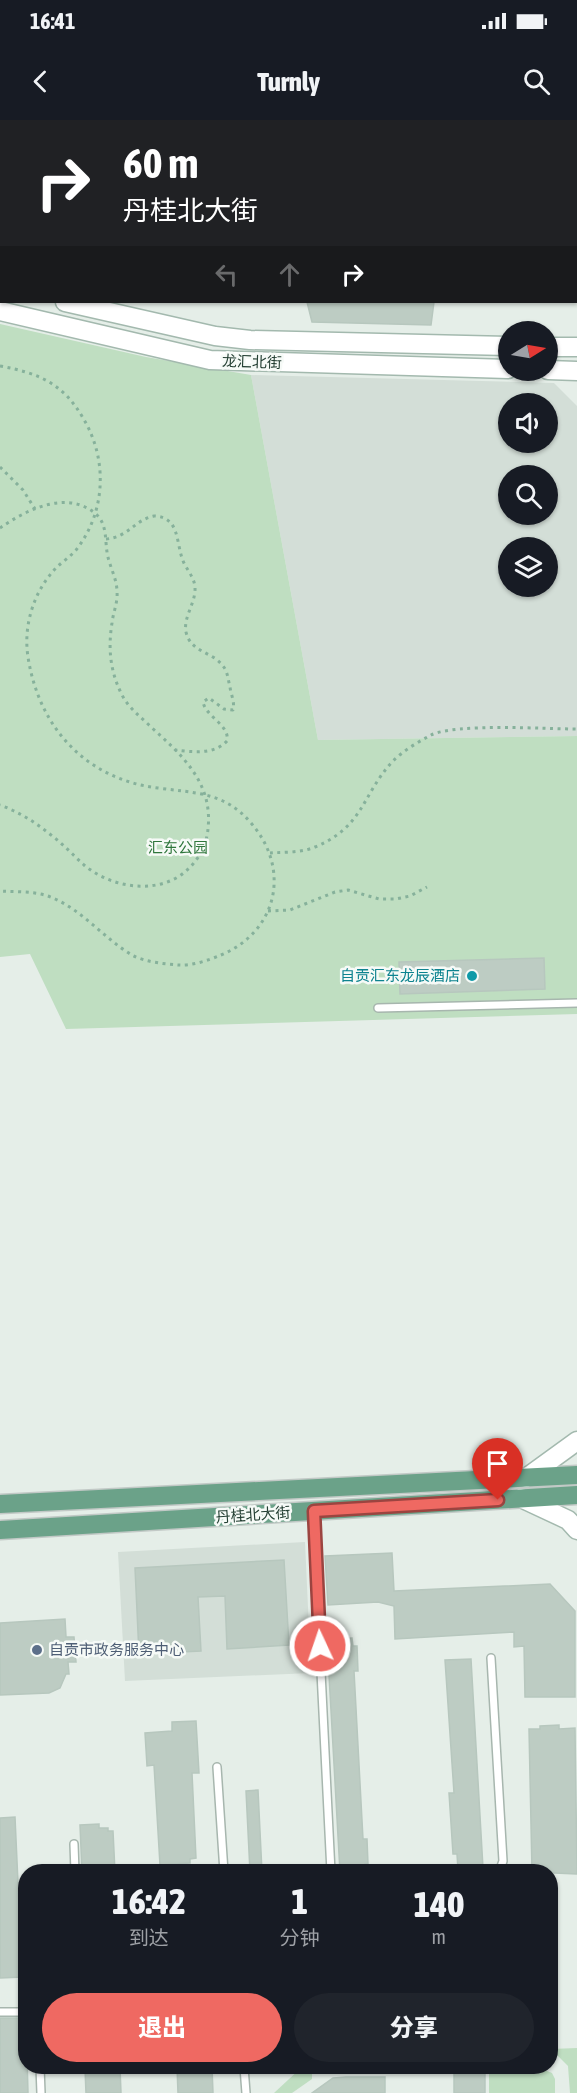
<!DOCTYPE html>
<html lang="zh">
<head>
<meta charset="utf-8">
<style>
	body { margin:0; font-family:"Asap Condensed","Noto Sans SC",sans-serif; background:#20242c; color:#f1f3f6; height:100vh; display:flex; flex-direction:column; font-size:22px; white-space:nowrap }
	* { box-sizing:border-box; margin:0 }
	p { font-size:20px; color:#9ea1a6 }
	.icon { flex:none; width:33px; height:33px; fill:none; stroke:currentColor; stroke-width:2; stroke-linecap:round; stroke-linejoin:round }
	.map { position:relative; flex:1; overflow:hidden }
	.sheet { position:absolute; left:18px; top:1744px; width:540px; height:210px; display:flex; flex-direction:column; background:#171b24; border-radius:24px; box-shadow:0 2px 4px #0004 }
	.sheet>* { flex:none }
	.guide { position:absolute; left:0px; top:0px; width:578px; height:183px; box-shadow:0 2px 4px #0004; background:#202124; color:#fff; overflow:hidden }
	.needle { width:39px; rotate:79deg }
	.buttons { position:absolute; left:498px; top:201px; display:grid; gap:12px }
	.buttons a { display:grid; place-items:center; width:60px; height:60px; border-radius:50%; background:#171b24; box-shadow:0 2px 4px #0004; font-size:30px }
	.pin { position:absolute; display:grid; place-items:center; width:51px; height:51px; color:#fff; margin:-62px -26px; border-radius:50% 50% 50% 0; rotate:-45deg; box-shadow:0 0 6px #0007 }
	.pin .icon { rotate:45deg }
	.me { position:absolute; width:66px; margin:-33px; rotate:357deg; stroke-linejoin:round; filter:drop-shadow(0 0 4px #0008) }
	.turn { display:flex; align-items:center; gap:21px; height:126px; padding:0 24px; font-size:27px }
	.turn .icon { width:78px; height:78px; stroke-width:2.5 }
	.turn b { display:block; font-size:42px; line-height:51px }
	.lanes { display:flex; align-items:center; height:57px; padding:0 24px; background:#0003; justify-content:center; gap:30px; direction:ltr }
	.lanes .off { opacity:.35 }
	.eta { display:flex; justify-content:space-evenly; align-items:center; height:102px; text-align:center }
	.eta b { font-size:36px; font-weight:800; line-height:42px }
	.primary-button { display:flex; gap:12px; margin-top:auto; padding:12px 24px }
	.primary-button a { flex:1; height:69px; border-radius:36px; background:#ef6962; color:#fff; font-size:24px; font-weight:800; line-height:69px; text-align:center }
	.primary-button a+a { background:#20242c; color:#f1f3f6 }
	.status { display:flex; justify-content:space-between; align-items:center; height:42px; padding:0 30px; background:#171b24; direction:ltr }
	.status svg { height:16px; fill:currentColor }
	header { display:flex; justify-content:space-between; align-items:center; height:78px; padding:0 24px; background:#171b24; font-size:27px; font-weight:800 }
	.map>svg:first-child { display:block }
</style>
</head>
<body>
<div class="status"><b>16:41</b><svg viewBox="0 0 49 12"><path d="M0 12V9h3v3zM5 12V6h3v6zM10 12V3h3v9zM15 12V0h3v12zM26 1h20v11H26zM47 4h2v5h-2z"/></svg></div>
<header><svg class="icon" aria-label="back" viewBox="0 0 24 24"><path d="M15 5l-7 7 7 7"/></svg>Turnly<svg class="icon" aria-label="search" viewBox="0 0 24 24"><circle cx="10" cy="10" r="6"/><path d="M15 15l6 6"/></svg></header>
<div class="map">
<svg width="577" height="1973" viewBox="0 0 577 1973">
	<rect width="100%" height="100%" fill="#e5eee8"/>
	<g fill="#d3ded7" fill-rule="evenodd">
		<path d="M 251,255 L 554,263 L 577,286 L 577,616 L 318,620 ZM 508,284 L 548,284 L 548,322 L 508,322 ZM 508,356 L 548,356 L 548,394 L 508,394 ZM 508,428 L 548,428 L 548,466 L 508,466 Z"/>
		<path d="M 305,1422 L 311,1553 L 125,1561 L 118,1432 Z"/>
	</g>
	<g fill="#bfdec1">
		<path d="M 339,0 L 577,0 L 577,21 L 576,2 Z"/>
		<path d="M 0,204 L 146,237 L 251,255 L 318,620 L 577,616 L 577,894 L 66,909 L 30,834 L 0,837 Z"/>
		<path d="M 577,1928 L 577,1973 L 570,1973 L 568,1946 L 551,1929 Z"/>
		<path d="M 302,1947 L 312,1947 L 312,1959 L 292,1973 L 274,1973 Z"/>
		<path d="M 489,1951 L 547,1951 L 552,1953 L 555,1959 L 555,1973 L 489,1973 Z"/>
	</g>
	<g fill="#bdccc3" stroke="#b7c7be" stroke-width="1.5">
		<path d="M 307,182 L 434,182 L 431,205 L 312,202 Z"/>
		<path d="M 544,838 L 545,869 L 400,874 L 399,842 Z"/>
		<path d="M 392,1433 L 394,1471 L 550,1464 L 575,1491 L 575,1577 L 525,1577 L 524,1526 L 514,1527 L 514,1512 L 395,1519 L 394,1486 L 378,1482 L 328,1485 L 325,1436 Z"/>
		<path d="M 284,1440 L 289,1525 L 227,1529 L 225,1476 L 198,1477 L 201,1531 L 139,1534 L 135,1448 Z"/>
		<path d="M 65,1499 L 66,1517 L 74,1517 L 76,1542 L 68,1542 L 69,1554 L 66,1554 L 60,1568 L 49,1573 L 0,1575 L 0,1503 Z"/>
		<path d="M 352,1518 L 353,1526 L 357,1526 L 358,1551 L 354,1551 L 363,1719 L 367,1719 L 368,1744 L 365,1744 L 365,1752 L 340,1752 L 327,1519 Z"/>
		<path d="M 471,1539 L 483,1748 L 458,1750 L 457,1734 L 453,1734 L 449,1673 L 454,1673 L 445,1540 Z"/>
		<path d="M 196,1601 L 199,1653 L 192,1653 L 196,1738 L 190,1739 L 190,1743 L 160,1745 L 154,1645 L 147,1646 L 145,1613 L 172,1611 L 172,1602 Z"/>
		<path d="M 559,1605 L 559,1609 L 575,1608 L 577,1754 L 532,1752 L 529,1609 L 540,1609 L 540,1606 Z"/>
		<path d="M 258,1670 L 262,1752 L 250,1752 L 246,1671 Z"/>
		<path d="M 15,1697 L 20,1807 L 24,1806 L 26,1831 L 22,1832 L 23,1857 L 0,1858 L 0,1698 Z"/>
		<path d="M 99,1704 L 99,1708 L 108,1708 L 108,1711 L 113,1711 L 115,1752 L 82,1752 L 80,1705 Z"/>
		<path d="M 0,1898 L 26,1898 L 28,1973 L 0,1973 Z"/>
		<path d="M 94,1947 L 120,1947 L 121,1973 L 86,1973 L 85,1949 Z"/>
		<path d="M 177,1947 L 212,1947 L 213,1973 L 178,1973 Z"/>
		<rect x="454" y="1951" width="31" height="22"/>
		<path d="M 346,1957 L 385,1957 L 385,1973 L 312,1973 L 333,1958 Z"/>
	</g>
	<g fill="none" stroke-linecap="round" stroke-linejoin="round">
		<g stroke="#a7b6ae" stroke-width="10">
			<g id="lane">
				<path d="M 378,888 L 577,883"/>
				<path d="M 313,1392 L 331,1752"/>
				<path d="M 491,1538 L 503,1741 L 499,1752"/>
				<path d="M 217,1647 L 224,1752"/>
				<path d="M 74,1724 L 75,1752"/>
				<path d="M 0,1892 L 26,1892"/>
				<path d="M 40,1947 L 41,1973"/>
				<path d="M 244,1947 L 246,1973"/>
			</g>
		</g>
		<g stroke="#a3b9ae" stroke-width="21">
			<g id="secondary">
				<path d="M 0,167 L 2,167"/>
				<path d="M 65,182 L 215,216 L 250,220 L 508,226"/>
				<path d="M 0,191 L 210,240 L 508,249"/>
				<path d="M 548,227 L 577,227"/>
				<path d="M 548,250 L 577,251"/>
				<path d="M 526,1358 L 577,1321"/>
				<path d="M 521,1378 L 568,1400 L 577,1410"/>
			</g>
		</g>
		<g stroke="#c2c9c6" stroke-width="21">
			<g id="primary">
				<path d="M 0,1384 L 577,1355"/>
				<path d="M 0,1410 L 577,1375"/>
			</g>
		</g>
		<g stroke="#86b19b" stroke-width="3" stroke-dasharray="3 4.5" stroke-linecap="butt">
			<path d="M 0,246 C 38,253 63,263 83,298 C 108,339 106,392 76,430 C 70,437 62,442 56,448 C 34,471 23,505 28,537 C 39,608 86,659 158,668 C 195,673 225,672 251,703 C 291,749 278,811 221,835 C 209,840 192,846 179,845 C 164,844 145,842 132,835 C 103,818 81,788 48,776 C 33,771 15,772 0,771"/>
			<path d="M 0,347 L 23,370 L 35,389"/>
			<path d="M 0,408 C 26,390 67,369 96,394 C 107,404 105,419 107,432 C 109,446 117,458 117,472 C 118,482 113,493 112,503 C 108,528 110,550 121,573 C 128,588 140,596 151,607 C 183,636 213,663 208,709 C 206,729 195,746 178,757 C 149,774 109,766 84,745 C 73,735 63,724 51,715 C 35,702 19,692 0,685"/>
			<path d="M 106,419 C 129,417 134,400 154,396 C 179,397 176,420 182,438 C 185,448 194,456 195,467 C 196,483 183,497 186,512 C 191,533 212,531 223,546 C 228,552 228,560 230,567 C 231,575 235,582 233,590 L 224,589 L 209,578 L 203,582 C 206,597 230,605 227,621 C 214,635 192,632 176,630"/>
			<path d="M 270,733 C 284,732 301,733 315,727 C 364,707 362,674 393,641 C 403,631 418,622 431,615 C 456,603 545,609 577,609"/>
			<path d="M 268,791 L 290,790 L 335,772 L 348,770 L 379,779 L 396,779 L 410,776 L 427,767"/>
		</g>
		<use href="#lane" stroke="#fff" stroke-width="7"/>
		<use href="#secondary" stroke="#fff" stroke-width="18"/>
		<use href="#primary" stroke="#6ba289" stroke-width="18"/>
	</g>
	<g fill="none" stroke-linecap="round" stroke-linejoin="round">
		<g stroke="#9b4440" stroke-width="15">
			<path id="route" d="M 320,1526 L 314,1391 L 498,1380"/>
		</g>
		<use href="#route" stroke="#ef6962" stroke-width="10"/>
	</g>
	<circle fill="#0f9aa8" stroke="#f6faf7" stroke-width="2" cx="472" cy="856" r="6"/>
	<circle fill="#5c6f8a" stroke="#f6faf7" stroke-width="2" cx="37" cy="1530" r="6"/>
	<g text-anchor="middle" stroke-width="5" stroke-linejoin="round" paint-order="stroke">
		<g font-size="15" fill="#243f33" stroke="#f6faf7">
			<text transform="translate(252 242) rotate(2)" y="5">龙汇北街</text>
			<text transform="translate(253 1395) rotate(-4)" y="5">丹桂北大街</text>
		</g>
		<g font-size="15" fill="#2f763c" stroke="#f6faf7">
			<text x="178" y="733">汇东公园</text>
		</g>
		<g font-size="15" fill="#0d838f" stroke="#f6faf7" text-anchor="end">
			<text x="460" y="861">自贡汇东龙辰酒店</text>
		</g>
		<g font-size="15" fill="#4e5e75" stroke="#f6faf7" text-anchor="start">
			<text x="49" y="1535">自贡市政务服务中心</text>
		</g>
	</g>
</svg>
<div class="buttons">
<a><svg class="needle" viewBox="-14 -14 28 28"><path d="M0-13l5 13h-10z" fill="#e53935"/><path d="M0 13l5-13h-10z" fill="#9ea1a6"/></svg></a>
<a><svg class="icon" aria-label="sound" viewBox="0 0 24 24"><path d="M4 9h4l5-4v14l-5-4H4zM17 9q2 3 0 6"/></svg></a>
<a><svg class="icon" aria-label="search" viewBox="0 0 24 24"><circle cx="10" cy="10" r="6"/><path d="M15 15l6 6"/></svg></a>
<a><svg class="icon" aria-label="layers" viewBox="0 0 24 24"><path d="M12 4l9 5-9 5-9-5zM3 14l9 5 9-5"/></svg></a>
</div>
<div class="pin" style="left:498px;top:1380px;background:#d93025"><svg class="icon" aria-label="arrive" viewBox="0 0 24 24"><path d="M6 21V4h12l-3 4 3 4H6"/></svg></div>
<svg class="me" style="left:320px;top:1526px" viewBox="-20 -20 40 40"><circle r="17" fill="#ef6962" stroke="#fff" stroke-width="3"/><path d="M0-11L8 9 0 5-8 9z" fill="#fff"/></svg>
<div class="guide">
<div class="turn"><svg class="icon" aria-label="right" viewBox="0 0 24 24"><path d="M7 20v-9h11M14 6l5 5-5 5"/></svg><div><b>60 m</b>丹桂北大街</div></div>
<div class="lanes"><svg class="icon off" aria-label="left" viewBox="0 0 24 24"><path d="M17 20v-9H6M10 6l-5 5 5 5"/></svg><svg class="icon off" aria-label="ahead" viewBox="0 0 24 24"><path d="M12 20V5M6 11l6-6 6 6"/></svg><svg class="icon" aria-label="right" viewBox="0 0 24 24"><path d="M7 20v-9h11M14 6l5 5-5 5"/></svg></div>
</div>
<section class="sheet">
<div class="eta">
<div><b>16:42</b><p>到达</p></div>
<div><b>1</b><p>分钟</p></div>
<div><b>140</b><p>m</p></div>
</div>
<div class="primary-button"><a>退出</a><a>分享</a></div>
</section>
</div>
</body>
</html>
